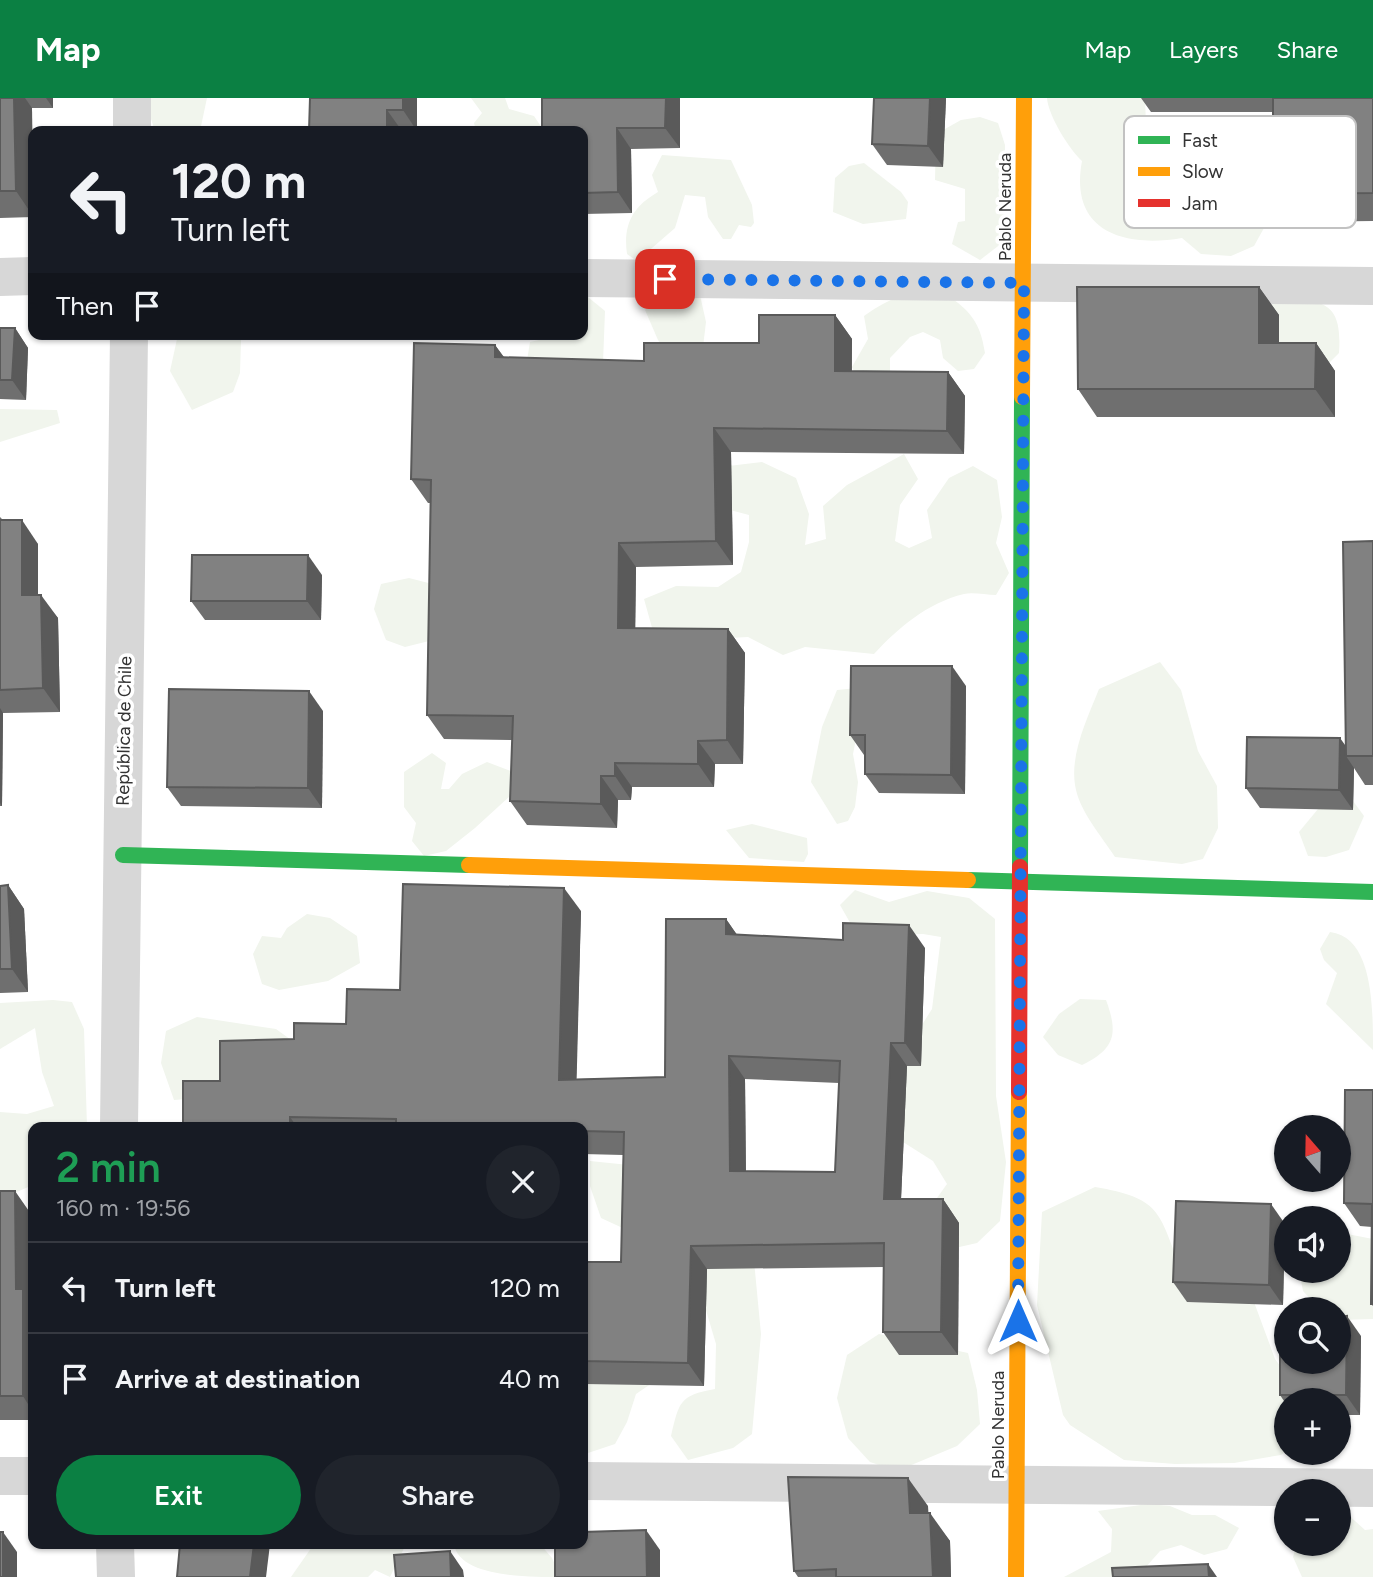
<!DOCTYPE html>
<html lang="en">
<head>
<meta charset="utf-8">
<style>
	body { margin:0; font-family:Figtree,sans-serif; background:#20242c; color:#f1f3f6; height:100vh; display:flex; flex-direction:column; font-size:26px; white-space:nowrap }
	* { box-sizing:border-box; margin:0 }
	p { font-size:23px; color:#9ea1a6 }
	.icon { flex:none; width:38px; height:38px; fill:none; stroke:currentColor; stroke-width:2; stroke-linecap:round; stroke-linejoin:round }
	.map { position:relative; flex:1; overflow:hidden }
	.panel { position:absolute; left:28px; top:1024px; width:560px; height:427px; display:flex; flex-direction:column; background:#171b24; border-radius:14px; box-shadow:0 2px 5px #0004 }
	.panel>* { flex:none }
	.banner { position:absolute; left:28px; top:28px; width:560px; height:214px; border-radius:14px; box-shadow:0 2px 5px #0004; background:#171b24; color:#f1f3f6; overflow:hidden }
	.needle { width:46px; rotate:340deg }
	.buttons { position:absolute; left:1274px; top:1017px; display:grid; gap:14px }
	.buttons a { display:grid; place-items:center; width:77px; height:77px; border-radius:50%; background:#171b24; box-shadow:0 2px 5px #0004; font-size:35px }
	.pin { position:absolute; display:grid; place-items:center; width:60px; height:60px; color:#fff; margin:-30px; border-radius:14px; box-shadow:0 4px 10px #0006 }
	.me { position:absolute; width:77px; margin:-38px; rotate:0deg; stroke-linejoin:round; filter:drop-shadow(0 0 5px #0008) }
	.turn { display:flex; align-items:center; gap:24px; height:147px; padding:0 28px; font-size:32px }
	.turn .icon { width:91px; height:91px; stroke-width:2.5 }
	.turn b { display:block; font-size:49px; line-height:60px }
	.then { display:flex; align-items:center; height:66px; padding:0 28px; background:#0003; gap:14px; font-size:26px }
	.round { display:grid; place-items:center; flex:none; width:74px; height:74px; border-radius:37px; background:#20242c }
	.summary { display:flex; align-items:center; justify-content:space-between; height:119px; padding:0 28px }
	h1 { font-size:42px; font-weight:600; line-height:52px; color:#1e9e55 }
	.primary-button { display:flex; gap:14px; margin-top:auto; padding:14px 28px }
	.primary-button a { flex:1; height:80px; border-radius:42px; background:#0b8043; color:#fff; font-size:28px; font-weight:600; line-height:80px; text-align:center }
	.primary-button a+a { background:#20242c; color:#f1f3f6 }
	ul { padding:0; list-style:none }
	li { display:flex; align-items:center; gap:21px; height:91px; padding:0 28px; border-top:2px solid #363941 }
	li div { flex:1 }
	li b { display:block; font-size:26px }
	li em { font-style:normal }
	header { display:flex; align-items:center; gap:42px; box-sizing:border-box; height:98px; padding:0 35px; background:#0b8043; color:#fff }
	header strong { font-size:33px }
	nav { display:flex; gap:38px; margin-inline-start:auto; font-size:24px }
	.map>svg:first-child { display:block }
</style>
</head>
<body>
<header>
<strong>Map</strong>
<nav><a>Map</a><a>Layers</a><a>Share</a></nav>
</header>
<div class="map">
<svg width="1373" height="1479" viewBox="0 0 1373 1479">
	<rect width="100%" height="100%" fill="#fff"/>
	<g fill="#f1f5ed">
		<path d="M 144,0 L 207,0 L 200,33 L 155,33 Z"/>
		<path d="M 471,0 L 505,0 L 509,11 L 534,18 L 544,33 L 476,33 L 474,25 L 482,15 Z"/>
		<path d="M 1047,0 L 1145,0 L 1146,27 L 1247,24 L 1239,46 L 1213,66 C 1218,95 1237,98 1261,109 L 1264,130 L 1254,148 L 1231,158 L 1201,156 L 1182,140 C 1123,150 1069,133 1082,63 C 1069,51 1048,17 1047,0 Z"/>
		<path d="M 980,19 L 998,25 L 1005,47 L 1006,142 L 980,162 L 952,146 L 958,124 L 965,123 L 965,91 L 935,82 L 936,36 L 961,22 Z"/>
		<path d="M 662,57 L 731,62 L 752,107 L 754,125 L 751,129 L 739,127 L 731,141 L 723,141 L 708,119 L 705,99 L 685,97 L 675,130 L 637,163 L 627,156 C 623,127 632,109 658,94 L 652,77 Z"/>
		<path d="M 864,65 L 901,94 L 908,104 L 906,121 L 863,126 L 833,114 L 835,80 L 849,68 Z"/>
		<path d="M 674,188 L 700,197 L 706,224 L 703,249 L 669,258 L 658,242 L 645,212 Z"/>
		<path d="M 940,192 C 968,211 980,221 985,255 L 974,271 L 958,273 L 943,260 L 940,242 L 923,234 L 910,239 L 890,260 L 890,281 L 865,297 L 852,269 L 868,241 L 864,218 C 892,198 907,195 940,192 Z"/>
		<path d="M 583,195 L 605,213 L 603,265 L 524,281 L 530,244 L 548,240 L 547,236 L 583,236 Z"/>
		<path d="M 1275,201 C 1321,202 1343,201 1339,255 L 1329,265 L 1295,268 L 1262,223 Z"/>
		<path d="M 182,236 L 237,236 L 241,242 L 240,275 L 233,294 L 192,312 L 170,273 L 177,241 Z"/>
		<path d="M 0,311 L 57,312 L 60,325 L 0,344 Z"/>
		<path d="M 904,356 L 918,381 L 900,407 L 895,443 L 909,450 L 932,440 L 927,412 L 949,380 L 973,368 L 997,382 L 1002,419 L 996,445 L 1009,475 L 996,497 C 986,497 973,494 964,496 C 927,505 898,530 874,556 L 805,549 L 783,557 L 748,539 L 656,544 L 644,501 L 676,488 L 718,489 L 741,474 L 749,444 L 749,417 L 730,412 L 720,369 L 762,364 L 796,380 L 809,416 L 805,447 L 826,441 L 823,408 L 847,387 Z"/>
		<path d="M 409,480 L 440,488 L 433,542 L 405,549 L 386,542 L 374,511 L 381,486 Z"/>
		<path d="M 1160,564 L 1181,592 L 1198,653 L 1217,688 L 1218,730 L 1203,761 L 1182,766 L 1115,759 C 1101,737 1079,713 1075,687 C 1070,655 1088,619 1099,591 Z"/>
		<path d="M 858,590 L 858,631 L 853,656 L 858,684 L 855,709 L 848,723 L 837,726 L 811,684 L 822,629 L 837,592 Z"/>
		<path d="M 432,655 L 446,665 L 441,691 L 449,691 L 462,676 L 487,664 L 516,675 L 510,698 L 475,730 L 446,753 L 424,758 L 412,743 L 416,725 L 404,709 L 404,674 Z"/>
		<path d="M 1340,702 L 1353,703 L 1364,718 L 1349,752 L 1326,759 L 1308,758 L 1299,734 L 1323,705 Z"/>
		<path d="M 752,726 L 807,740 L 808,756 L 804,764 L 749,760 L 726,732 Z"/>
		<path d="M 855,792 L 889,804 L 927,793 L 969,800 L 995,821 L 996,998 L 1006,1064 L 1000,1123 L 977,1145 L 955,1150 L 932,1107 L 947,1086 L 933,1063 L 892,1037 L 906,952 L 932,911 L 941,839 L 923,836 L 890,837 L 852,828 L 840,807 Z"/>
		<path d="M 307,816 L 330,820 L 357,838 L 360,865 L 328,883 L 279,892 L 262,886 L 253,856 L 262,838 L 281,840 L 287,830 Z"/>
		<path d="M 1330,834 C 1373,839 1373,909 1373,952 L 1326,906 L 1337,875 L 1324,862 L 1320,851 Z"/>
		<path d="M 1080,901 L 1106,902 C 1118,935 1116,950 1082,967 L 1058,957 L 1043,939 L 1059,916 Z"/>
		<path d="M 53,902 L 72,904 L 84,931 L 87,1029 L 33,1029 L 33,1087 L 0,1101 L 0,1014 L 27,1016 L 54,1008 L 42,974 L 35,930 L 0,951 L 0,905 Z"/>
		<path d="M 197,919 L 276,931 L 294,944 L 226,998 L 174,1002 L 161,965 L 166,933 Z"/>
		<path d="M 590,1063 L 746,1079 L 761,1236 L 752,1336 L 733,1350 L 688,1362 L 671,1338 C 679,1305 679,1297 715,1291 L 716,1246 L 695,1175 L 627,1132 L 601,1120 L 590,1088 Z"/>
		<path d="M 1095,1089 C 1160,1100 1159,1113 1180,1170 L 1254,1204 L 1275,1261 L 1305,1302 L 1286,1302 L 1286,1353 L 1281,1357 L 1234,1365 L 1175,1366 L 1124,1362 L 1070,1327 L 1063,1317 L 1037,1207 L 1042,1114 Z"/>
		<path d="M 1342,1135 L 1373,1141 L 1373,1221 L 1340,1222 L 1339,1211 L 1320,1211 L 1303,1193 L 1299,1173 L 1339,1172 L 1339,1137 Z"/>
		<path d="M 879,1236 L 968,1255 L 977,1292 L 980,1326 L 957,1348 L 897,1373 L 870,1364 L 848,1340 L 837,1300 L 847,1257 Z"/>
		<path d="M 583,1274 L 658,1281 L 636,1296 L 627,1324 L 615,1346 L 585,1356 L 583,1353 Z"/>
		<path d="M 1148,1406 L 1170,1408 L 1192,1417 L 1215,1417 L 1239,1430 L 1227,1451 L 1204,1457 L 1181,1447 L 1160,1453 L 1145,1470 L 1120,1479 L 1064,1479 L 1111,1454 L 1112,1431 L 1098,1413 Z"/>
		<path d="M 1345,1414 L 1365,1432 L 1373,1431 L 1373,1479 L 1302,1479 L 1293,1459 L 1297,1446 L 1339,1446 L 1339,1415 Z"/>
		<path d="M 314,1446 L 406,1446 L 390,1479 L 375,1472 L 368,1479 L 291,1479 Z"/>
		<path d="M 454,1446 L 540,1446 L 552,1460 L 561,1479 C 526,1479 459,1479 454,1446 Z"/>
	</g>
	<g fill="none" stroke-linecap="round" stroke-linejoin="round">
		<g stroke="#d7d7d7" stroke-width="38">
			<path d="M 132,33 L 132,0"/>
			<path d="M 0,179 L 33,178"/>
			<path d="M 583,180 L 1373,188"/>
			<path d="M 119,1029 L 129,236"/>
			<path d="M 0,1378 L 33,1378"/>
			<path d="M 583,1383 L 1373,1390"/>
			<path d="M 115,1446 L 116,1479"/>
		</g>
		<g stroke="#30b455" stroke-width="16">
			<path d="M 123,757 L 469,767"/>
			<path d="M 1020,769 L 1022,299"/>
			<path d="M 968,782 L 1373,794"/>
		</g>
		<g stroke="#ff9f0a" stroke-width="16">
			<path d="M 1022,299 L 1024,0"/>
			<path d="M 469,767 L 968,782"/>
			<path d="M 1016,1479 L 1019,994"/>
		</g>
		<path stroke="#e5322d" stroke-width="16" d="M 1019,994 L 1020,769"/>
	</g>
	<g fill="#6f6f6f" fill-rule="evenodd">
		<path d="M 0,0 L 53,0 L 53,10 L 32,10 L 33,119 L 0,120 Z"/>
		<path d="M 417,0 L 417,33 L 304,33 L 309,33 Z"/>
		<path d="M 542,0 L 680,0 L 680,50 L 631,51 L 632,115 L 583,116 L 583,33 Z"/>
		<path d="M 874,0 L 946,0 L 943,69 L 887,67 L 872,46 Z"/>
		<path d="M 1141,0 L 1373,0 L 1373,123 L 1292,124 L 1273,96 L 1273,14 L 1151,14 Z"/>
		<path d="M 1259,189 L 1279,217 L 1279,245 L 1316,245 L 1335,273 L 1335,319 L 1097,319 L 1078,291 Z"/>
		<path d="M 835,217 L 852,241 L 852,273 L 948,274 L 965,298 L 964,356 L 731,354 L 733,467 L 636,469 L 635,531 L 728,531 L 745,555 L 743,666 L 715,666 L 714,689 L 632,689 L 631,702 L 618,702 L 617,730 L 527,727 L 510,703 L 513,642 L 444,641 L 427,617 L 431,405 L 428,405 L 411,381 L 495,247 L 504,259 L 644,263 L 759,245 Z"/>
		<path d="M 0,230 L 15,230 L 28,250 L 26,302 L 0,301 Z"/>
		<path d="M 0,419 L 3,422 L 38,446 L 38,497 L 58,520 L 60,614 L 3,615 L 2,708 L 0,708 Z"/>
		<path d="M 1373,443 L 1373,687 L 1365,687 L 1354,670 L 1353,712 L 1260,710 L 1246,690 L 1345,648 Z"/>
		<path d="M 322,477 L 321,522 L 205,522 L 191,503 Z"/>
		<path d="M 966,588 L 965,696 L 879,695 L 865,676 L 865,657 L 864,657 L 850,637 Z"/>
		<path d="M 323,613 L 322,710 L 181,708 L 167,689 Z"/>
		<path d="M 8,787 L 24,811 L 28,894 L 0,895 L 0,788 Z"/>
		<path d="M 581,813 L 576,981 L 665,979 L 726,821 L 737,837 L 925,850 L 921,968 L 907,968 L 901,1101 L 943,1101 L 959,1125 L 958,1257 L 899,1257 L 883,1234 L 884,1169 L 707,1171 L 704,1288 L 585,1286 L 585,1313 L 583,1313 L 583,1164 L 621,1164 L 623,1057 L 583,1056 L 583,1029 L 183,1029 L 220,983 L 294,941 L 346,926 L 400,892 ZM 745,981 L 839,985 L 835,1074 L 746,1073 Z"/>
		<path d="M 1373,992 L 1373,1208 L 1371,1206 L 1372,1129 L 1360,1128 L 1344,1105 Z"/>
		<path d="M 0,1093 L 31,1116 L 32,1205 L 33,1206 L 33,1322 L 0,1322 Z"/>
		<path d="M 1285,1126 L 1283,1207 L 1187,1204 L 1173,1184 Z"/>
		<path d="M 1361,1238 L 1360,1317 L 1339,1317 L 1339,1302 L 1286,1302 L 1286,1306 L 1280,1297 Z"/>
		<path d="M 928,1408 L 928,1415 L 950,1443 L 951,1479 L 798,1479 L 794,1473 Z"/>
	</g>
	<g fill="#5a5a5a">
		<path d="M 14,0 L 25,0 L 32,10 L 33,118 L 16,93 Z"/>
		<path d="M 46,0 L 53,0 L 53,10 Z"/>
		<path d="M 403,0 L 417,0 L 417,33 L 403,12 Z"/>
		<path d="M 666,0 L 680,0 L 680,50 L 665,30 Z"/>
		<path d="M 930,0 L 946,0 L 943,69 L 928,48 Z"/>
		<path d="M 387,12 L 402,33 L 387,33 Z"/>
		<path d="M 617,30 L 631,51 L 632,115 L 618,94 Z"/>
		<path d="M 1259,189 L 1279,217 L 1279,273 L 1259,245 Z"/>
		<path d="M 835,217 L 852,241 L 851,297 L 835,273 Z"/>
		<path d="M 15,230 L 28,250 L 26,302 L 12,282 Z"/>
		<path d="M 1316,245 L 1335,273 L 1335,319 L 1315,291 Z"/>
		<path d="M 495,247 L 512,271 L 495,259 Z"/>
		<path d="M 948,274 L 965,298 L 964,356 L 947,333 Z"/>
		<path d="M 714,330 L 731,354 L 733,467 L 716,443 Z"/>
		<path d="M 22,422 L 38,446 L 38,521 L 22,497 Z"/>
		<path d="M 619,445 L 636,469 L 635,554 L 618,530 Z"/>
		<path d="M 308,457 L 322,477 L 321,522 L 307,503 Z"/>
		<path d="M 41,497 L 58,520 L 60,614 L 43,590 Z"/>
		<path d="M 728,531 L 745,555 L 743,666 L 727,642 Z"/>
		<path d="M 952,568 L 966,588 L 965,696 L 951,677 Z"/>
		<path d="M 309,593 L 323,613 L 322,710 L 308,690 Z"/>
		<path d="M 0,610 L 3,615 L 2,708 L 0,705 Z"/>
		<path d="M 1340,640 L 1353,658 L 1346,658 L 1354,670 L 1353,712 L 1339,692 Z"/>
		<path d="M 698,643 L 715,666 L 714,689 L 698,666 Z"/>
		<path d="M 615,665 L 632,689 L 631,702 L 615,678 Z"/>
		<path d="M 601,678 L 618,702 L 617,730 L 601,706 Z"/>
		<path d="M 8,787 L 24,811 L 28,894 L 12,871 Z"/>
		<path d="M 564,790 L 581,813 L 576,1005 L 559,982 Z"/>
		<path d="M 726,821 L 742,844 L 726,836 Z"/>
		<path d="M 909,827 L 925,850 L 921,968 L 905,945 Z"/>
		<path d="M 891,945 L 907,968 L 900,1124 L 884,1101 Z"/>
		<path d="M 729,958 L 745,981 L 746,1096 L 730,1073 Z"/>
		<path d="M 290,1019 L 297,1029 L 290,1029 Z"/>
		<path d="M 15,1093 L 31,1116 L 32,1205 L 33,1206 L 33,1314 L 23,1298 L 16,1191 Z"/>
		<path d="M 943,1101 L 959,1125 L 958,1257 L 941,1234 Z"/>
		<path d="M 1271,1106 L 1285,1126 L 1283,1207 L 1269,1187 Z"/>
		<path d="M 691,1148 L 707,1171 L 704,1288 L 688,1265 Z"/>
		<path d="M 1347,1218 L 1361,1238 L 1360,1317 L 1346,1297 Z"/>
		<path d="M 583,1283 L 585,1286 L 585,1313 L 583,1310 Z"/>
		<path d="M 908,1380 L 928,1408 L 930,1443 L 910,1415 Z"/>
		<path d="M 930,1415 L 950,1443 L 951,1479 L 933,1479 Z"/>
		<path d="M 646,1432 L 660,1452 L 660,1479 L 647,1479 Z"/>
		<path d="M 3,1434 L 17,1454 L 17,1479 L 3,1479 Z"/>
		<path d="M 254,1446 L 270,1446 L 266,1479 L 250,1479 Z"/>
		<path d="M 450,1453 L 463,1472 L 464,1479 L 451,1479 Z"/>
		<path d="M 1208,1466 L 1217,1479 L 1209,1479 Z"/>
	</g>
	<g fill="#818181" stroke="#5a5a5a" stroke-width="2" fill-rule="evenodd">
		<path d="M 0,0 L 14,0 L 16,93 L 0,93 Z"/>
		<path d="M 310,0 L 403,0 L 403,12 L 387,12 L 387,33 L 304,33 L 309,33 Z"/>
		<path d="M 542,0 L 666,0 L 665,30 L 617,30 L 618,94 L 583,95 L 583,33 L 542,33 Z"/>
		<path d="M 874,0 L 930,0 L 928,48 L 872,46 Z"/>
		<path d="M 1273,0 L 1373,0 L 1373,95 L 1273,96 Z"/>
		<path d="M 1077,189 L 1259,189 L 1259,245 L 1316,245 L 1315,291 L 1078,291 Z"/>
		<path d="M 759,217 L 835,217 L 835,273 L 948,274 L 947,333 L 714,330 L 716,443 L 619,445 L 618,530 L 728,531 L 727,642 L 698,643 L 698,666 L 615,665 L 615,678 L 601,678 L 601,706 L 510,703 L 513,618 L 427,617 L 431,382 L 411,381 L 414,245 L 495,247 L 495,259 L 644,263 L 644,245 L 759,245 Z"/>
		<path d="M 0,230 L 15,230 L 12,282 L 0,282 Z"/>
		<path d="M 0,422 L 22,422 L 22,497 L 41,497 L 43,590 L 0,592 Z"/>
		<path d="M 1373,443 L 1373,658 L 1346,658 L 1343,444 Z"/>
		<path d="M 192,457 L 308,457 L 307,503 L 191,503 Z"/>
		<path d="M 851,568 L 952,568 L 951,677 L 865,676 L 865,637 L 850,637 Z"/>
		<path d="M 169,591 L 309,593 L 308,690 L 167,689 Z"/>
		<path d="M 1247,639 L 1340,640 L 1339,692 L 1246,690 Z"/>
		<path d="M 403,786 L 564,790 L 559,982 L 665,979 L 666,821 L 726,821 L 726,836 L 843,842 L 843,825 L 909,827 L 905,945 L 891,945 L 884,1101 L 943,1101 L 941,1234 L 883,1234 L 884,1145 L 691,1148 L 688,1265 L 583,1263 L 583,1164 L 621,1164 L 624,1034 L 583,1033 L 583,1029 L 396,1028 L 396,1021 L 290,1019 L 290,1029 L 183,1029 L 183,983 L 220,983 L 220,943 L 294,941 L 294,925 L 346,926 L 347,891 L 400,892 ZM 729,958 L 840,963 L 835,1074 L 730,1073 Z"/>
		<path d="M 8,787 L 12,871 L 0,871 L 0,788 Z"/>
		<path d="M 1345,992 L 1373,992 L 1373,1206 L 1371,1206 L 1372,1106 L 1344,1105 Z"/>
		<path d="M 0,1093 L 15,1093 L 16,1191 L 23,1191 L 23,1298 L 0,1298 Z"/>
		<path d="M 1176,1103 L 1271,1106 L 1269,1187 L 1173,1184 Z"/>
		<path d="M 1347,1218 L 1346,1297 L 1280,1297 L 1280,1219 L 1286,1219 L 1286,1264 L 1339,1264 L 1339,1219 Z"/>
		<path d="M 788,1379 L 908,1380 L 910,1415 L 930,1415 L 933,1479 L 836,1479 L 836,1471 L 794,1473 Z"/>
		<path d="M 646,1432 L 647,1479 L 555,1479 L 555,1446 L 583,1446 L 583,1434 Z"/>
		<rect x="0" y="1434" width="3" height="45"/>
		<path d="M 180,1446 L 254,1446 L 250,1479 L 177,1479 Z"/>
		<path d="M 450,1453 L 451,1479 L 396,1479 L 394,1457 Z"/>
		<path d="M 1208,1466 L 1209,1479 L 1113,1479 L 1112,1470 Z"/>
	</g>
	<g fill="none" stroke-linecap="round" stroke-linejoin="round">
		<path stroke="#1a73e8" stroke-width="12" stroke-dasharray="0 21.6" d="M 665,181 L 1024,185 L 1018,1223"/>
	</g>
	<g text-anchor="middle" stroke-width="7" stroke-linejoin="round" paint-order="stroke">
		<g font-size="18" fill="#333" stroke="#fff">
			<text transform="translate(1005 109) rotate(-90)" y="6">Pablo Neruda</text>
			<text transform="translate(124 633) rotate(-89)" y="6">República de Chile</text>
			<text transform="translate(998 1327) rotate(-90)" y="6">Pablo Neruda</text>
		</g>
	</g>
	<rect x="1124" y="18" width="232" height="112" rx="10" fill="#fff" stroke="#c2c2c2" stroke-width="2"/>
	<rect x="1138" y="38" width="32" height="8" fill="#30b455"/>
	<rect x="1138" y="69" width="32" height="9" fill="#ff9f0a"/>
	<rect x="1138" y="101" width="32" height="8" fill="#e5322d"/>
	<g font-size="19" fill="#333">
		<text x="1182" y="49">Fast</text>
		<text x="1182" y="80">Slow</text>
		<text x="1182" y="112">Jam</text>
	</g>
</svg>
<div class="buttons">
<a><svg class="needle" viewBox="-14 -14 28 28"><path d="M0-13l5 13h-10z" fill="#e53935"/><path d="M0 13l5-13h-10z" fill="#9ea1a6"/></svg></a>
<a><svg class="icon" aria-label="sound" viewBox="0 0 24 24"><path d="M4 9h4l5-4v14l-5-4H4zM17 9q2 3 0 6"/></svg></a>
<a><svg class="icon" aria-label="search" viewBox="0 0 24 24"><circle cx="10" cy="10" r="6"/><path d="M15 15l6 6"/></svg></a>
<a>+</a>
<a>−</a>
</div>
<div class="pin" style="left:665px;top:181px;background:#d93025"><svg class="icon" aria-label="arrive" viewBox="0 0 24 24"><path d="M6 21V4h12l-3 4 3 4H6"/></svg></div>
<svg class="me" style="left:1018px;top:1223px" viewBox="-20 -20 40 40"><path d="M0-17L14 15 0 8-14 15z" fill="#1a73e8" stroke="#fff" stroke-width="4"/></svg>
<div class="banner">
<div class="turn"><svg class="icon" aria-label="left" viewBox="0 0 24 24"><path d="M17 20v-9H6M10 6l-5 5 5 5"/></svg><div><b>120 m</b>Turn left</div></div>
<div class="then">Then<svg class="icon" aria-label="arrive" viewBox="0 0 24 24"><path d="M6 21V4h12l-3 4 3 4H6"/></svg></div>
</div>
<section class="panel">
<div class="summary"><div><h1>2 min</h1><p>160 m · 19:56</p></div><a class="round"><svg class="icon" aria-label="close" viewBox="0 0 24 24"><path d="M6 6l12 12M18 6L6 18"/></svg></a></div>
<ul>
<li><svg class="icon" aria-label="left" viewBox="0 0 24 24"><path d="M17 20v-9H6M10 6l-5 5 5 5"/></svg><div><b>Turn left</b></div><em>120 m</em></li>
<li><svg class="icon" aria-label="arrive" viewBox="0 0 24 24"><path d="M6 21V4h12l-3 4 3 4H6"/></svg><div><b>Arrive at destination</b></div><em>40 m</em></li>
</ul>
<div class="primary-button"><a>Exit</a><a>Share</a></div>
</section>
</div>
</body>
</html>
